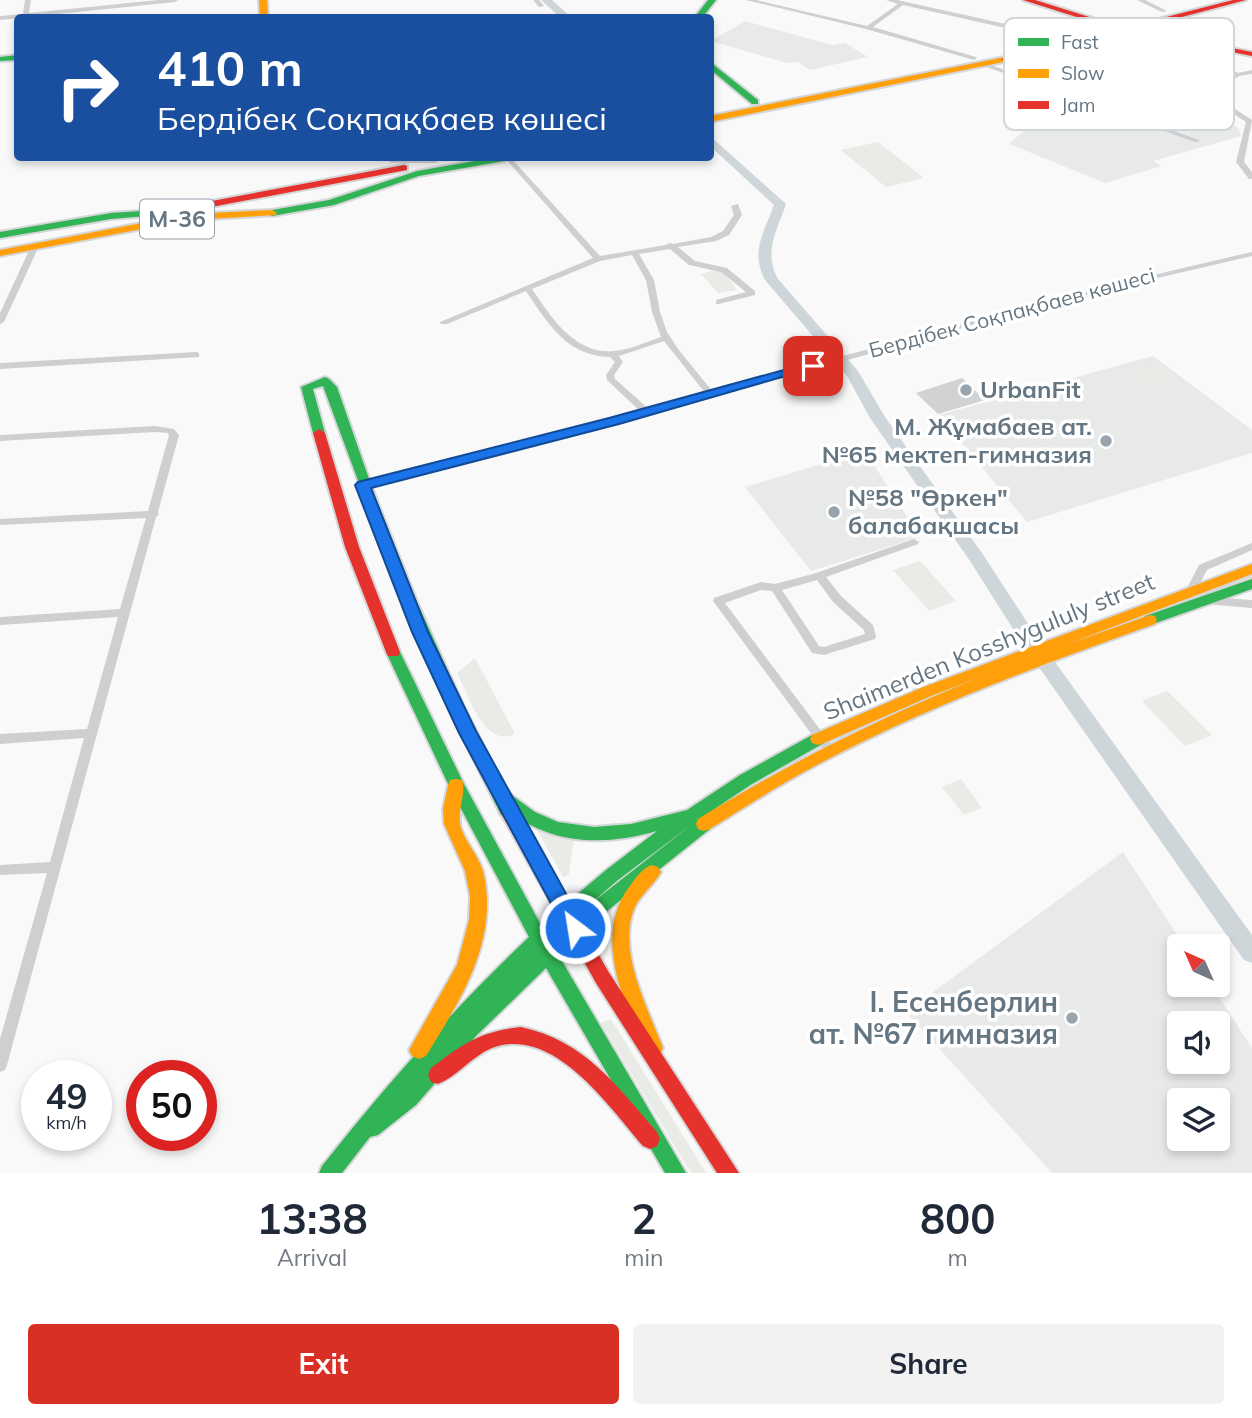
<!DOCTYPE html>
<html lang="en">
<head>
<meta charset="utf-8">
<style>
	body { margin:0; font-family:Mulish,sans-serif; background:#f2f2f3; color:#1f2937; height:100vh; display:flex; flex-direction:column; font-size:26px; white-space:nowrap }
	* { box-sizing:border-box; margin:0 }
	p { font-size:23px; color:#747a83 }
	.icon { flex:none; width:38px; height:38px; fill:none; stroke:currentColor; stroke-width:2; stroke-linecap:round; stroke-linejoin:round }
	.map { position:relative; height:1173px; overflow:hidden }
	.details { display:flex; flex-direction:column; background:#fff; flex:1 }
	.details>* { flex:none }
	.guide { position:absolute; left:14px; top:14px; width:700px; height:147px; border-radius:7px; box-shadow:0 4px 10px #0003; background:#1a4fa0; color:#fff; overflow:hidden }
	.needle { width:46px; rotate:315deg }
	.tools { position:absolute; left:1167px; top:934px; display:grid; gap:14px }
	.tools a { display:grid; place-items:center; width:63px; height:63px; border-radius:7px; background:#fff; box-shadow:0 4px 10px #0003; font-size:35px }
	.speed { position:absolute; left:21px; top:1060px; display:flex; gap:14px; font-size:35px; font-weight:700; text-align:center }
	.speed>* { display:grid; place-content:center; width:91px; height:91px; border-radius:50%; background:#fff; box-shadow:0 4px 10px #0003; line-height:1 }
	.speed small { font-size:18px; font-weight:400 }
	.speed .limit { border:10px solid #d22; background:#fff; color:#111 }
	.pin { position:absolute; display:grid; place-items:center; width:60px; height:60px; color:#fff; margin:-30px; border-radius:14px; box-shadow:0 4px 10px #0006 }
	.me { position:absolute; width:77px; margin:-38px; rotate:329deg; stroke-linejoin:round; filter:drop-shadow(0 0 5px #0008) }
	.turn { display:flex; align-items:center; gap:24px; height:147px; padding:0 28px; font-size:32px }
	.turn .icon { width:91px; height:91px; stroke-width:2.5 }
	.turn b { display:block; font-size:49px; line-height:60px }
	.eta { display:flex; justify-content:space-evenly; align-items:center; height:119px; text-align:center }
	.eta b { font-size:42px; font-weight:700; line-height:49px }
	.action { display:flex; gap:14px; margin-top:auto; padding:14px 28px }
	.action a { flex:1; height:80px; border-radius:7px; background:#d93025; color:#fff; font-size:28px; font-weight:700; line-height:80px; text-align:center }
	.action a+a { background:#f2f2f3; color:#1f2937 }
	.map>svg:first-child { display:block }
</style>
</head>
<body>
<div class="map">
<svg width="1252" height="1173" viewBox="0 0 1252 1173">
	<rect width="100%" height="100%" fill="#f9f9f9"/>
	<g fill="#e8e9e9" fill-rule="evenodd">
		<path d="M 745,21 L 832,45 L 845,43 L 868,57 L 810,70 L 798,62 L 787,63 L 711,41 Z"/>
		<path d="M 1085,77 L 1238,127 L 1241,136 L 1153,161 L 1162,166 L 1105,183 L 1009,144 Z"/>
		<path d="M 1153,356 L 1252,430 L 1252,453 L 1027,522 L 939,415 Z"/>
		<path d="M 865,451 L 920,537 L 811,571 L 745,487 Z"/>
		<path d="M 1123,852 L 1185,947 L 1180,947 L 1180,985 L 1211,985 L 1252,1048 L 1252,1173 L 1052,1173 L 906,1012 ZM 1180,1024 L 1218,1024 L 1218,1062 L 1180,1062 ZM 1180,1101 L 1218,1101 L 1218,1139 L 1180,1139 Z"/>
	</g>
	<g fill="#e8ebe6">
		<path d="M 878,142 L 924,178 L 886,187 L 841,150 Z"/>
		<path d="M 715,270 L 721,270 L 737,290 L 718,293 L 701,274 Z"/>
		<path d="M 1160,365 L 1177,378 L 1139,389 L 1123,376 Z"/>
		<path d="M 920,561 L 956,601 L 929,611 L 893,570 Z"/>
		<path d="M 475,658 L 515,734 C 484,749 468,694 457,673 Z"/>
		<path d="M 1167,691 L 1212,735 L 1185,746 L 1142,701 Z"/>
		<path d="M 961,779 L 982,808 L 964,815 L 942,787 Z"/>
		<path d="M 537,830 L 574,840 L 569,874 L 563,877 Z"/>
		<path d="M 611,1019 L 706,1173 L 691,1173 L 601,1023 Z"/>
	</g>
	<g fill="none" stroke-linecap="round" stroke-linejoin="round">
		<g fill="#ced6d9" fill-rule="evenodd">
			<path d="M 541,0 L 552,0 L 572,18 L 561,18 Z"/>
			<path d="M 710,136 L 786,204 C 777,231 763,252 778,279 L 858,371 L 885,417 L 982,553 L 1034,633 L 1252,935 L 1252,963 L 1244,960 L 1022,643 L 970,561 L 870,418 L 847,376 L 765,280 C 750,251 764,233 774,205 L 710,146 Z"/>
		</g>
	</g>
	<path fill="#d0d2d3" d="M 962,378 L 985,400 L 938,414 L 916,393 Z"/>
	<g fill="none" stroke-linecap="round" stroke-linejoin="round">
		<g stroke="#d5d6d7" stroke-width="4">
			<g id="fast">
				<path d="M 708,0 L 716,0 L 702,18 L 694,18 Z"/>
				<path d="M 1140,35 L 1143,35 L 1143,39 L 1075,44 L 1071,42 L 1075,40 Z"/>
				<path d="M 18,55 L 18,60 L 0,61 L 0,57 Z"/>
				<path d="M 710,62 L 758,100 L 758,104 L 752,104 L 710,69 Z"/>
				<path d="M 387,158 L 440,158 L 435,161 L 392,161 Z"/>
				<path d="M 492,158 L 509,158 L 504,161 L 419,176 L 334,205 L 272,216 L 267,213 L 272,210 L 329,200 L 417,171 Z"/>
				<path d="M 156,210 L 160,211 L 160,215 L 111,219 L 0,238 L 0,232 L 111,213 Z"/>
				<path d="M 325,377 L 329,379 L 337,387 L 375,496 L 417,602 L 464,707 L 506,791 L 535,812 L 558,822 L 594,827 L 631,824 L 687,810 L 740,775 L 812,735 L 818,733 L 824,735 L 826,739 L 824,743 L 752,784 L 701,818 L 710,819 L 712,824 L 710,829 L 597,919 L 559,956 L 686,1173 L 665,1173 L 546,968 L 477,1035 L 416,1105 L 378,1135 L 370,1137 L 342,1173 L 319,1173 L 322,1166 C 386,1085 454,1008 529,937 L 449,786 L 386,652 L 388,648 L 398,648 L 400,652 L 464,784 L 541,925 L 606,870 L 657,831 C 608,845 556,846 513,814 L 507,817 L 501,815 L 448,707 L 403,602 L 323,386 L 313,389 L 325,433 L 319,437 L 313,433 L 301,387 ZM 691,825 L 589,905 L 618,880 Z"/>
				<path d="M 1252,579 L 1252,589 L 1150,625 L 1143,620 L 1145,616 Z"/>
			</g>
		</g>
		<g stroke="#d5d6d7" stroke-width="4">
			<g id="slow">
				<path d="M 259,0 L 267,0 L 268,18 L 260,18 Z"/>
				<path d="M 1005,57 L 1009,59 L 1008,61 L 710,122 L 710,116 Z"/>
				<path d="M 272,210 L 277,213 L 276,215 L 189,220 L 0,256 L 0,250 L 189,214 Z"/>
				<path d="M 1252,564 L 1252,574 L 1065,645 L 1150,615 L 1155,616 L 1157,620 L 1155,624 C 1040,665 924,708 815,766 C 779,785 745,807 710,829 L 704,831 L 698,829 L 696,824 L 698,819 C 791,762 887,714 988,674 L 931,696 L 824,743 L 818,745 L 812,743 L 810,739 L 812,735 L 921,688 Z"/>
				<path d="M 456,779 L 462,780 C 467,792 456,812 461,828 C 466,843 478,855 483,871 C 500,939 460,1001 426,1056 L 419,1059 L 412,1056 L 409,1050 L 457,965 L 469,920 L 470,896 L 465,871 L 444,824 L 443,809 L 448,785 L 450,780 Z"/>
				<path d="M 652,865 L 658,867 L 661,872 C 654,885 641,894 635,907 C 616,949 648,1009 663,1048 L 660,1054 L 653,1057 L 646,1054 C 625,1005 592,937 629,887 C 635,879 642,868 652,865 Z"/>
			</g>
		</g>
		<g stroke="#d5d6d7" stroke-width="4">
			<g id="jam">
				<path d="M 1023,0 L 1035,0 L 1115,25 L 1108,27 Z"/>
				<path d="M 1233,0 L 1246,0 L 1137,29 L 1252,52 L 1252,56 L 1126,31 L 1005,61 L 1001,59 Z"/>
				<path d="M 404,165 L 407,166 L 407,170 L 185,212 L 180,209 L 185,206 Z"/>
				<path d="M 319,429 L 325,433 L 359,547 L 400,652 L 398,656 L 388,656 L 386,652 L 345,547 L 313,433 Z"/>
				<path d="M 507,803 L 513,805 L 608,971 L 739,1173 L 717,1173 L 596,983 L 499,810 L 501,805 Z"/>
				<path d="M 521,1027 C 585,1041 616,1085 657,1132 L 660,1139 L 657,1146 L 650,1149 L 643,1146 C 609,1107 554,1025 492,1048 C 472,1056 458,1076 438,1084 L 431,1082 L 428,1075 L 431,1068 C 462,1044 481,1031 521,1027 Z"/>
			</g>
		</g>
		<g fill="#cecfd0" fill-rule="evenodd">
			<path d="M 25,0 L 31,0 L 29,13 L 158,0 L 178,0 L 175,2 L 0,20 L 0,16 L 23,14 Z"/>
			<path d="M 533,0 L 539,0 L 544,6 L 539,7 Z"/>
			<path d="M 746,0 L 756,0 L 867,26 L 898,4 L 886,0 L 897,0 L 1028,29 L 1070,36 L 1067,38 L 1028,33 L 903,5 L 873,27 L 976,57 L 977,58 L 974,60 L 866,29 Z"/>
			<path d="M 1137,0 L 1145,0 L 1167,11 L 1162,12 Z"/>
			<path d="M 1158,41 L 1188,48 L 1185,50 L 1159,45 L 1150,54 L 1148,63 L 1201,88 L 1225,81 L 1233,75 L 1203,56 L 1203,54 L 1207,54 L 1238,73 L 1252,70 L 1252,74 L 1239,76 L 1229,83 L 1206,90 L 1252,120 L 1244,162 L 1252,172 L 1252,179 L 1249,179 L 1236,162 L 1246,122 L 1199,91 L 1143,65 L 1144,53 Z"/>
			<path d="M 18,44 L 18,58 L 13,58 L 15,46 Z"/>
			<path d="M 983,62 L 1199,140 L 1200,141 L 1195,142 L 981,65 L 980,64 Z"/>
			<path d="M 505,158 L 511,158 L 600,256 L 666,245 L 670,243 L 673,244 L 711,237 L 723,231 L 734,215 L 731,206 L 738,204 L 742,215 L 729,235 L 716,241 L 678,247 L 695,261 L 727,268 L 755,291 L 755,295 L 719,304 L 716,304 L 716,300 L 746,292 L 721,272 L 689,265 L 670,249 L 639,254 L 654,280 L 660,312 L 667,332 L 678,349 L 713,392 C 892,342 1071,293 1252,252 L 1252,256 L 1140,282 L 1031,309 L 589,432 L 363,488 L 360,487 L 358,485 L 360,483 L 475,456 L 641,412 L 607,380 L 606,375 L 615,362 L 610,357 C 567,356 548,324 526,291 L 447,324 L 441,324 L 440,322 L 593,258 ZM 632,255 L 646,280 L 652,312 L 661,337 C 646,342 630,350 614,351 C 575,355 551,317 532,289 L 600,261 ZM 664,341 L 706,394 L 650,410 L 615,379 L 614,375 L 623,362 L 619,356 Z"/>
			<path d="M 32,244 L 35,244 L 39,246 L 4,322 L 0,324 L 0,313 Z"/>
			<path d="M 196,352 L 199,353 L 199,357 L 0,369 L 0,363 Z"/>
			<path d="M 155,426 L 174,429 L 179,435 L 158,512 L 159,514 L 156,517 L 7,1065 L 5,1070 L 0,1072 L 0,1039 L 47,873 L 0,875 L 0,865 L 50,862 L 84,738 L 0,744 L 0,734 L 87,729 L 118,617 L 0,625 L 0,617 L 120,609 L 146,518 L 0,525 L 0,519 L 148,511 L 169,435 L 168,433 L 155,432 L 0,441 L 0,435 Z"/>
			<path d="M 914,539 L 919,542 L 918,544 L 826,577 L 841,596 L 873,625 L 876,636 L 875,639 L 824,655 L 812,653 L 772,591 L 761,590 L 725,603 L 831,744 L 829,747 L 825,749 L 821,747 L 713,601 L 714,598 L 761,582 L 775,584 L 816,573 ZM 817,580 L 833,602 L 864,630 L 865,634 L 824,647 L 819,646 L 782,590 Z"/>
			<path d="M 1252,543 L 1252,550 L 1207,570 L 1194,595 L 1186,595 L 1185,592 L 1199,565 Z"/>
			<path d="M 1209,597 L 1252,600 L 1252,608 L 1205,604 L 1204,601 Z"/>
		</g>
		<use href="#fast" fill="#30b455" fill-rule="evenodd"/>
		<use href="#slow" fill="#ff9f0a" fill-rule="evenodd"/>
		<use href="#jam" fill="#e5322d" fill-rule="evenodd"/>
	</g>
	<path fill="#1a73e8" stroke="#114b97" stroke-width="2" d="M 809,363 L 820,366 L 619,424 L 371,488 L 428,632 L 476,731 L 585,928 L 582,935 L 575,937 L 568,935 L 459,733 L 412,632 L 355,485 L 358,482 L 609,418 Z"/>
	<g fill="#99a4ac" stroke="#fff" stroke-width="2.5">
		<circle cx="966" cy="390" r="7"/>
		<circle cx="1106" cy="441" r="7"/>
		<circle cx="834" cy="512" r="7"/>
		<circle cx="1072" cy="1018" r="7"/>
	</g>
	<g text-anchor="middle" stroke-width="7" stroke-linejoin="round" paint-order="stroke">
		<g font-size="21" fill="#657683" stroke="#fff">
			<text transform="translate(1012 313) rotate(-15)" y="7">Бердібек Соқпақбаев көшесі</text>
		</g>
		<rect fill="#fff" stroke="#939fa8" stroke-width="2" x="140" y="199.5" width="74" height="39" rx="5"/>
		<g font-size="23" font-weight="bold" fill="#657683">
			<text x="177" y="227">M-36</text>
		</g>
		<g font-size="24" font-weight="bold" fill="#657683" stroke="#fff" text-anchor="start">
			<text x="980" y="398">UrbanFit</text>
			<text x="1092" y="435" text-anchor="end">М. Жұмабаев ат.<tspan x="1092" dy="28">№65 мектеп-гимназия</tspan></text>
			<text x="848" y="506">№58 "Өркен"<tspan x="848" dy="28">балабақшасы</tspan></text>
		</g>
		<g font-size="24" fill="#657683" stroke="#fff">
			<text transform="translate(989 647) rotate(-22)" y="8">Shaimerden Kosshygululy street</text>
		</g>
		<g font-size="28" font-weight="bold" fill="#657683" stroke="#fff" text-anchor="end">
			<text x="1058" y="1012">І. Есенберлин<tspan x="1058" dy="32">ат. №67 гимназия</tspan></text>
		</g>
	</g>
	<rect x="1004" y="18" width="230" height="112" rx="10" fill="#fff" stroke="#d1d6da" stroke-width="2"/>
	<rect x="1018" y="38" width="31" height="8" fill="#30b455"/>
	<rect x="1018" y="69" width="31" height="9" fill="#ff9f0a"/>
	<rect x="1018" y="101" width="31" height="8" fill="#e5322d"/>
	<g font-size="19" fill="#657683">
		<text x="1061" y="49">Fast</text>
		<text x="1061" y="80">Slow</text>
		<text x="1061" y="112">Jam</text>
	</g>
</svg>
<div class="tools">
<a><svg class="needle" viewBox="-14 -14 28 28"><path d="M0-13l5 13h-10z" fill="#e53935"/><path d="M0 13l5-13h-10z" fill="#747a83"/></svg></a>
<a><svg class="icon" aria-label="sound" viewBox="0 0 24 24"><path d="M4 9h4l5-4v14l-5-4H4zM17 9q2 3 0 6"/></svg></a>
<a><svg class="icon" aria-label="layers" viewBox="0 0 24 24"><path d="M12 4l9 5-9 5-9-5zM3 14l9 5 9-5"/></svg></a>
</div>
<div class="speed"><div>49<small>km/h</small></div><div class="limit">50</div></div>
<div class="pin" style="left:813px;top:366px;background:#d93025"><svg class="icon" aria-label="arrive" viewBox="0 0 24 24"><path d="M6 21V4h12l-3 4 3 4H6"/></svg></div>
<svg class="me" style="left:575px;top:928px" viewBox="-20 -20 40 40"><circle r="17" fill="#1a73e8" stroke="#fff" stroke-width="3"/><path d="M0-11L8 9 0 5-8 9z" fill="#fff"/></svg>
<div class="guide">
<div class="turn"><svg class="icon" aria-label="right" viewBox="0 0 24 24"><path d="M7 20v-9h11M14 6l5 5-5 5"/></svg><div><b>410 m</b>Бердібек Соқпақбаев көшесі</div></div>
</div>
</div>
<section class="details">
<div class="eta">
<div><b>13:38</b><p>Arrival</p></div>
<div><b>2</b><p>min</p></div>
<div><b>800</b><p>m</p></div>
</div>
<div class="action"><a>Exit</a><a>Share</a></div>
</section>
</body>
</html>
